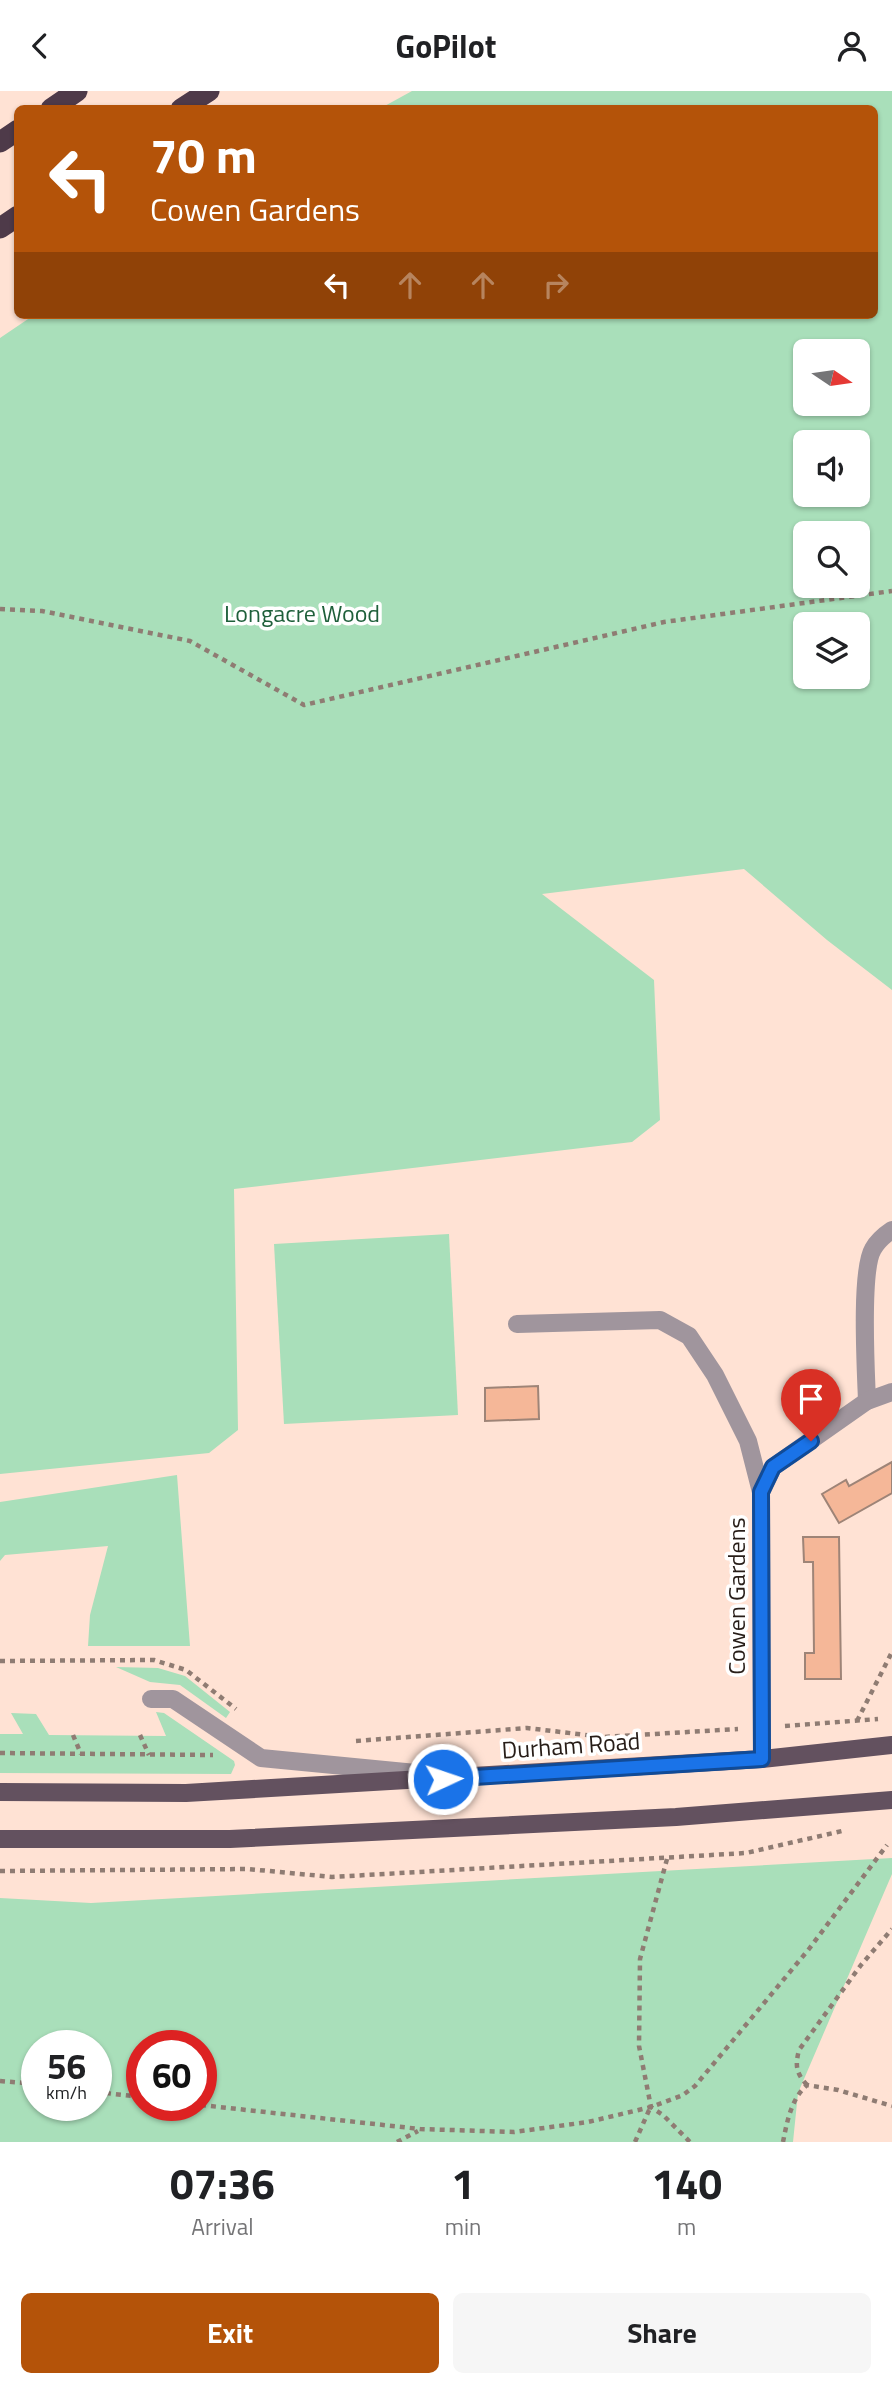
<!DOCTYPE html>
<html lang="en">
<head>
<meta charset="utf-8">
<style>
	body { margin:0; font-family:"Titillium Web",sans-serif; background:#f6f6f6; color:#202124; height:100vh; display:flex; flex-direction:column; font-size:26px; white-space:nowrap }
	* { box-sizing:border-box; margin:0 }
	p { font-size:23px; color:#757577 }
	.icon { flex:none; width:38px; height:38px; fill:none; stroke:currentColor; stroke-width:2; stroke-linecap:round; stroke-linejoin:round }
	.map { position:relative; height:2051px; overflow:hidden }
	.panel { display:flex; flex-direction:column; background:#fff; flex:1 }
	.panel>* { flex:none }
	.top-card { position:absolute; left:14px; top:14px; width:864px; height:214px; border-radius:10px; box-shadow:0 2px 5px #0004; background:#b45309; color:#fff; overflow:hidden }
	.needle { width:46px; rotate:103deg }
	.controls { position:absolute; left:793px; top:248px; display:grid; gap:14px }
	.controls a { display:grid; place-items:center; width:77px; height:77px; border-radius:10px; background:#fff; box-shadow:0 2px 5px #0004; font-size:35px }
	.speed { position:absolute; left:21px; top:1939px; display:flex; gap:14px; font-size:35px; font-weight:700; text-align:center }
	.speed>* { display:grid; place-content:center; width:91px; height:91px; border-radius:50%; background:#fff; box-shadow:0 2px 5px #0004; line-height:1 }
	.speed small { font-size:18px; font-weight:400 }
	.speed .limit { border:10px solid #d22; background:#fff; color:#111 }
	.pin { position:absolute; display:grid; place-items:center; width:60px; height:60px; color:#fff; margin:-72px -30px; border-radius:50% 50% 50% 0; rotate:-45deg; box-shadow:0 0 7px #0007 }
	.pin .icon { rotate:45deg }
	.me { position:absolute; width:77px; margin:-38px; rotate:87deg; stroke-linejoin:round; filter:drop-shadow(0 0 5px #0008) }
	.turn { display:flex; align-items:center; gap:24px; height:147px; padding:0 21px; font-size:32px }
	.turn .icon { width:91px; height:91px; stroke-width:2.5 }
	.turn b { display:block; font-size:49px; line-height:60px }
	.lanes { display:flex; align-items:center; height:66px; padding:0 21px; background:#0003; justify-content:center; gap:35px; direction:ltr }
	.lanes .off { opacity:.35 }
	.eta { display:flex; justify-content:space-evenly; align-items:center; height:119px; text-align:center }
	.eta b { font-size:42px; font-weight:700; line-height:49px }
	.primary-button { display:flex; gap:14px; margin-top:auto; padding:14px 21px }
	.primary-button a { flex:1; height:80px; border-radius:10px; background:#b45309; color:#fff; font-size:28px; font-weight:700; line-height:80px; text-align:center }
	.primary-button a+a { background:#f6f6f6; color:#202124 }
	header { display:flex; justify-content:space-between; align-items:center; height:91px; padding:0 21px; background:#fff; font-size:32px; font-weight:700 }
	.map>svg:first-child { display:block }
</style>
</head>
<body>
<header><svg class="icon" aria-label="back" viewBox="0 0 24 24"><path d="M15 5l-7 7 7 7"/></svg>GoPilot<svg class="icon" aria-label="person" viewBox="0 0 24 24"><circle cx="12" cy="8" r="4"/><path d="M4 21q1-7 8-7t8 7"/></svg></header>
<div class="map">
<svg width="892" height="2051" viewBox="0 0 892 2051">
	<rect width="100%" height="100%" fill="#ffe2d4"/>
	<g fill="#a9dfba" fill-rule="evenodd">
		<path d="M 412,0 L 892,0 L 892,899 L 827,849 L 744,778 L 542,803 L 654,889 L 660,1029 L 632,1051 L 234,1098 L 238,1339 L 209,1362 L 0,1383 L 0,247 L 34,224 L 875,224 L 875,18 L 381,17 ZM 805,261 L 858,261 L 858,313 L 805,313 ZM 805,352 L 858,352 L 858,404 L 805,404 ZM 805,443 L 858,443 L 858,495 L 805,495 ZM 805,534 L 858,534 L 858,586 L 805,586 Z"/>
		<path d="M 449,1143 L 458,1324 L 284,1333 L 274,1153 Z"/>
		<path d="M 177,1384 L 190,1555 L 88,1555 L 90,1524 L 108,1455 L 5,1464 L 0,1470 L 0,1411 Z"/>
		<path d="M 116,1576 L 158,1577 L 185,1585 L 230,1621 L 226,1627 L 180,1594 L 150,1591 Z"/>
		<path d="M 156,1621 L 164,1622 L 234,1670 L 235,1674 L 231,1683 L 0,1682 L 0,1643 L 23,1643 L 11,1622 L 36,1623 L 49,1644 L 166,1645 Z"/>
		<path d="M 892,1767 L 892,1783 L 798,2002 L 793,2051 L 0,2051 L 0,1807 L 91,1812 ZM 37,1955 L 96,1955 L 96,2014 L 37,2014 ZM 142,1955 L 201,1955 L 201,2014 L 142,2014 Z"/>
	</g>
	<g fill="#f5b798" stroke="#9e8477" stroke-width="2">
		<path d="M 538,1295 L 539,1328 L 485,1330 L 485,1297 Z"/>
		<path d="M 892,1371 L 892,1402 L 839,1432 L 822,1403 L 846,1389 L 849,1395 Z"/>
		<path d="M 803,1446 L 839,1446 L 841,1588 L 805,1588 L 805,1562 L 814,1562 L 813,1471 L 804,1471 Z"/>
	</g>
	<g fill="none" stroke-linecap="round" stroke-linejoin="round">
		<g stroke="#8f7c73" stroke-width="4.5" stroke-dasharray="5 5" stroke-linecap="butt">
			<path d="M 0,518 L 42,520 L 190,550 L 304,614 L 664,531 L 892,500"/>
			<path d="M 0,1570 L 154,1569 L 186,1579 L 236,1618"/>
			<path d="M 857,1630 L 892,1561"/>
			<path d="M 785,1635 L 878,1628"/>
			<path d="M 73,1644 L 81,1663"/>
			<path d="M 140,1644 L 149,1664"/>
			<path d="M 356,1650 L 527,1637 L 603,1646 L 738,1638"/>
			<path d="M 0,1662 L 213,1664"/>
			<path d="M 667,1768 L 640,1868 L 639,1955 L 651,2016 L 663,2024 L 690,2051"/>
			<path d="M 0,1780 L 248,1778 L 332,1786 L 746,1762 L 842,1740"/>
			<path d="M 0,1990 L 37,1993"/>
			<path d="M 807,1994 C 796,1982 795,1975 799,1959 L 861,1874 L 892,1838"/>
			<path d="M 96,2001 L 142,2006"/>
			<path d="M 201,2014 L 420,2038 L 514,2041 L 588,2031 L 651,2016 L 683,2004 L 695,1995 L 809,1858 L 887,1754"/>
			<path d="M 397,2051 L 418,2040"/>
			<path d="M 635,2051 L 650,2017"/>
			<path d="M 783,2051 C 787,2031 791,2008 807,1994 L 838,1999 L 892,2015"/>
		</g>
		<g stroke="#a0959d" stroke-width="18">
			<path d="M 517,1233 L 660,1229 L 689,1245 L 715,1284 L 748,1350 L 761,1401"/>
			<path d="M 867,1310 C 866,1281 860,1180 873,1158 C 877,1151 886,1143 892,1139"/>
			<path d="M 151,1608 L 173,1608 L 261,1667 L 426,1683"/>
			<path d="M 762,1668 L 761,1401 L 773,1376 L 867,1310 L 892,1301"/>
		</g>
		<g stroke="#63515f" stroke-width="18">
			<path d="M 0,1701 L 186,1702 L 762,1668 L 892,1654"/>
			<path d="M 0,1748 L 230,1748 L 676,1726 L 892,1709"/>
		</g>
		<g stroke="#4e3a49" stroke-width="21">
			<path d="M 51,18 L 77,0"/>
			<path d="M 181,18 L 209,0"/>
			<path d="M 0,51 L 18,39"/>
			<path d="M 0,137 L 18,125"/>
		</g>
	</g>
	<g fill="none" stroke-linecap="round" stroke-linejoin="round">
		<g stroke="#114b97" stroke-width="18">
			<path id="route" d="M 443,1688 L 762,1668 L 761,1401 L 773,1376 L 811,1350"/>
		</g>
		<use href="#route" stroke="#1a73e8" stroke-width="12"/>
	</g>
	<g text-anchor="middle" stroke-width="7" stroke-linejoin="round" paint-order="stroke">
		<g font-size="24" fill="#1e5f3a" stroke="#fff">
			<text x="302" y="531">Longacre Wood</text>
		</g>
		<g font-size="24" fill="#271d18" stroke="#fff">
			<text transform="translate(737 1505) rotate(-90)" y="8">Cowen Gardens</text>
			<text transform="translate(571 1655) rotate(-4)" y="8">Durham Road</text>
		</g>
	</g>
</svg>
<div class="controls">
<a><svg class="needle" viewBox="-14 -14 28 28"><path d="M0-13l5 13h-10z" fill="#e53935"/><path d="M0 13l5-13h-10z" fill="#757577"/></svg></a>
<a><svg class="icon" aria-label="sound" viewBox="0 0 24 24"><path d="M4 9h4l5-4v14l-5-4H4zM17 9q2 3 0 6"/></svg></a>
<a><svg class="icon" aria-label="search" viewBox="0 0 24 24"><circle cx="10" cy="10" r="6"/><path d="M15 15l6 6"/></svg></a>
<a><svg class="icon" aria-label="layers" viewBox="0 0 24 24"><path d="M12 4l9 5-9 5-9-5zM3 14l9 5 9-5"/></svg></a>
</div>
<div class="speed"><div>56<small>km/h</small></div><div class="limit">60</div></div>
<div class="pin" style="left:811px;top:1350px;background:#d93025"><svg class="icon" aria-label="arrive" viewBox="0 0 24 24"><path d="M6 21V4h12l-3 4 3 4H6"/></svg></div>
<svg class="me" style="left:443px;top:1688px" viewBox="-20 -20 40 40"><circle r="17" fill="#1a73e8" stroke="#fff" stroke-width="3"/><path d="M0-11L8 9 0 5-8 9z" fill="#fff"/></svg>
<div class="top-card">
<div class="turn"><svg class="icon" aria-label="left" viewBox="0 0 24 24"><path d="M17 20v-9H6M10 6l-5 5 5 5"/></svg><div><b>70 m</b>Cowen Gardens</div></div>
<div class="lanes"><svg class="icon" aria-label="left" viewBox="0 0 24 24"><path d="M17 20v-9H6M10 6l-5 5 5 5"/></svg><svg class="icon off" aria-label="ahead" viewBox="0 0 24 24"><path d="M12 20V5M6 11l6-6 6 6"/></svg><svg class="icon off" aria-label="ahead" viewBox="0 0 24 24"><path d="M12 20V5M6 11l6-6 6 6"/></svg><svg class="icon off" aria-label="right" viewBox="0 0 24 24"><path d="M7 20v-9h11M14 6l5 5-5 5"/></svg></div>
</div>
</div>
<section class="panel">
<div class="eta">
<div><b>07:36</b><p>Arrival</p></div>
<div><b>1</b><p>min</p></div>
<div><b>140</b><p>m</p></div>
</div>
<div class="primary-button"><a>Exit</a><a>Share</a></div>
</section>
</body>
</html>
